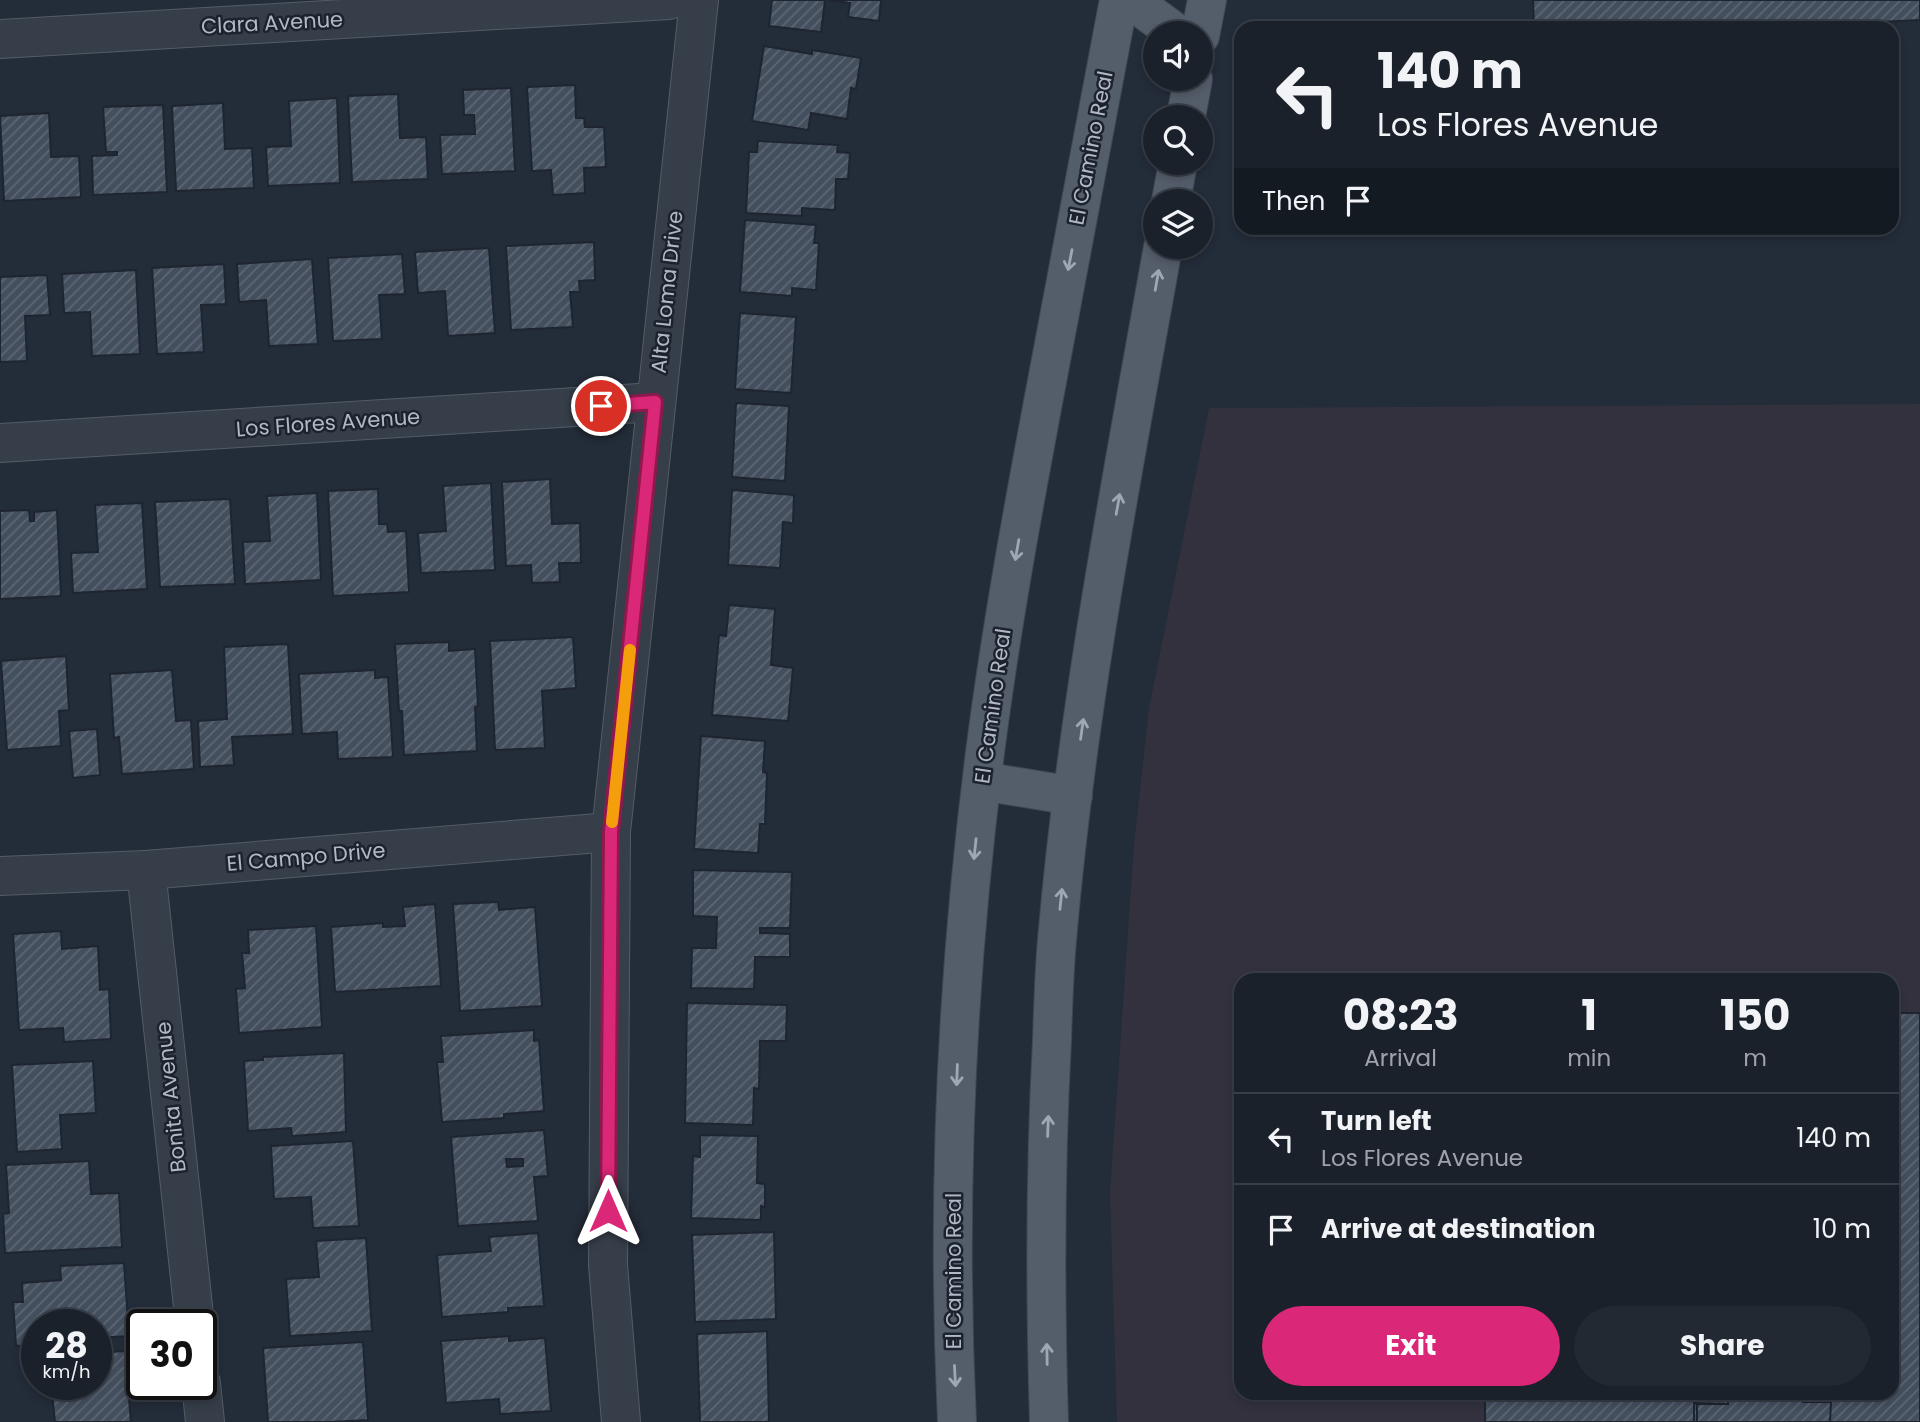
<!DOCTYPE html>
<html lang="en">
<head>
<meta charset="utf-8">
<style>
	body { margin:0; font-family:Poppins,sans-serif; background:#232933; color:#f1f3f6; height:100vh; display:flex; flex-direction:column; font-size:26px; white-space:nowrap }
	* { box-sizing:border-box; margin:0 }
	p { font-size:23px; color:#9fa3a9 }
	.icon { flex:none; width:38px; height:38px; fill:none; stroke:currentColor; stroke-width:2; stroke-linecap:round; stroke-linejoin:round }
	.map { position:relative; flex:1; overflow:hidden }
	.panel { position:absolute; left:1234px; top:973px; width:665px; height:427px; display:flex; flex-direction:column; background:#1a212b; border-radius:21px; box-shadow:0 4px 10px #0003,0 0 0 2px #383e47 }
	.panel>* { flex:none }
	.banner { position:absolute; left:1234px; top:21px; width:665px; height:214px; border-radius:21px; box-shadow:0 4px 10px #0003,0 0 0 2px #383e47; background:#1a212b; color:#f1f3f6; overflow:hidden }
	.fabs { position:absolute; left:1143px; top:21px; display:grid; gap:14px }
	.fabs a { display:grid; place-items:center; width:70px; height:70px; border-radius:50%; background:#1a212b; box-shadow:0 4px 10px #0003,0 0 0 2px #383e47; font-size:35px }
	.speed { position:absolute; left:21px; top:1309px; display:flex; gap:14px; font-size:35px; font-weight:700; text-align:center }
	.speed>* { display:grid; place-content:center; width:91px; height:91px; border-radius:50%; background:#1a212b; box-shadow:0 4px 10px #0003,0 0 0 2px #383e47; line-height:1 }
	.speed small { font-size:18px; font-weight:400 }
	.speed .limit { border:4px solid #111; border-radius:10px; background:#fff; color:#111 }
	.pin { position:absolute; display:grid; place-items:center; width:60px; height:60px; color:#fff; margin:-30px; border:4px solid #fff; border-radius:50%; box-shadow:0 2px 7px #0007 }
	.me { position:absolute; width:77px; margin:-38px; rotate:0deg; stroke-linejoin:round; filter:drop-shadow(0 0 5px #0008) }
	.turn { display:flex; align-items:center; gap:24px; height:147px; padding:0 28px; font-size:32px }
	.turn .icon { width:91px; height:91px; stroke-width:2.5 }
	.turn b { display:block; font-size:49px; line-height:60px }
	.then { display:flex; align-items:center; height:66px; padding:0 28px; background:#0003; gap:14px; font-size:26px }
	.eta { display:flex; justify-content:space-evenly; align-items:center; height:119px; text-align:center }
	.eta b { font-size:42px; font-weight:700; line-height:49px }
	.primary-button { display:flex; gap:14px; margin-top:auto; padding:14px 28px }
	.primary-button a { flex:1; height:80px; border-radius:42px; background:#db2777; color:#fff; font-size:28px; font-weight:700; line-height:80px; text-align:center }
	.primary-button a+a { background:#232933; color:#f1f3f6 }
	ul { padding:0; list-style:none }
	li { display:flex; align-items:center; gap:21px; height:91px; padding:0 28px; border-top:2px solid #383e47 }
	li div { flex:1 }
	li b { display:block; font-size:26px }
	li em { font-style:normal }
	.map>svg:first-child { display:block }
</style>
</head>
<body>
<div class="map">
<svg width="1920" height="1422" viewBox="0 0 1920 1422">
	<defs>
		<pattern id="building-hatch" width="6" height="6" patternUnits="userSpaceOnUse" patternTransform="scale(1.75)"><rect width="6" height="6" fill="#444f5e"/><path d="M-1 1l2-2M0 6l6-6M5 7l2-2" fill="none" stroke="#5d6674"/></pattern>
	</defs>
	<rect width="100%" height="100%" fill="#232c39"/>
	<path fill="#33313e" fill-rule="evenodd" d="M 1920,404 L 1920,1422 L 1117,1422 L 1110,1193 L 1134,844 L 1149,708 L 1209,408 ZM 1241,980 L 1892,980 L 1892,1393 L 1241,1393 Z"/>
	<g fill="url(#building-hatch)" stroke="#1e2530" stroke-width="2" fill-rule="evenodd">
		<path d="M 772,0 L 825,0 L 821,32 L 769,26 Z"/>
		<path d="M 829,0 L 881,0 L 879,21 L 848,17 L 850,3 Z"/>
		<path d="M 1533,0 L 1920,0 L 1920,20 L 1836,24 L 1836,28 L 1534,28 Z"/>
		<path d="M 764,46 L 812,54 L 812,50 L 861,58 L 856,89 L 851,88 L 847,119 L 811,113 L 808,130 L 752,121 Z"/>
		<path d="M 575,85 L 576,118 L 584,118 L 585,127 L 604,127 L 606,167 L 584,168 L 585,193 L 553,195 L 551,170 L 532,171 L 527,87 Z"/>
		<path d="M 511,88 L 515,171 L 442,174 L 440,135 L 475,134 L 474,115 L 464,115 L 463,90 Z"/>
		<path d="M 398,94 L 400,138 L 426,137 L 428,179 L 352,182 L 348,96 Z"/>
		<path d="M 337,98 L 340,183 L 268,186 L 266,147 L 291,146 L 289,101 Z"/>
		<path d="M 223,103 L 225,149 L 252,148 L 254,188 L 176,191 L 172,106 Z"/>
		<path d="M 163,105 L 167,192 L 93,195 L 92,156 L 117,155 L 117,152 L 106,152 L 103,107 Z"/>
		<path d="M 49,113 L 51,157 L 79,156 L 81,197 L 4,201 L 0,116 Z"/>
		<path d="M 758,141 L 838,145 L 837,152 L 850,153 L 848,179 L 836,179 L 835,210 L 802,208 L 802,216 L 746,213 L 749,152 L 757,152 Z"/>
		<path d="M 745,220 L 816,225 L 814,243 L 819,243 L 816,290 L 792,288 L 792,296 L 740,292 Z"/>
		<path d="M 594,242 L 595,280 L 579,281 L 580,292 L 570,292 L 573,327 L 511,330 L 506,246 Z"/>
		<path d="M 489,248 L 495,333 L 448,336 L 445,291 L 418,293 L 415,252 Z"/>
		<path d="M 402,254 L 405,294 L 379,295 L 382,339 L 333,341 L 328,258 Z"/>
		<path d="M 312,259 L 318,344 L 269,346 L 266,300 L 239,302 L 237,264 Z"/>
		<path d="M 224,264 L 226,304 L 201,305 L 204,352 L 157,354 L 152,268 Z"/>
		<path d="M 136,270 L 140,354 L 92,356 L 90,312 L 64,313 L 62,274 Z"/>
		<path d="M 47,275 L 50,315 L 25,316 L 27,361 L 0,362 L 0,277 Z"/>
		<path d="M 740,313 L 796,317 L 791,393 L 735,389 Z"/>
		<path d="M 736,403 L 789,406 L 785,481 L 732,477 Z"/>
		<path d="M 550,479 L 552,524 L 580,523 L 581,563 L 559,563 L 560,582 L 532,583 L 531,565 L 506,566 L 502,482 Z"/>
		<path d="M 491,483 L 495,570 L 421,573 L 418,533 L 446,531 L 443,486 Z"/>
		<path d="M 378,489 L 379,524 L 387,524 L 388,532 L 406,531 L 409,592 L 333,596 L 328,491 Z"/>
		<path d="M 732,490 L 794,495 L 793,523 L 783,522 L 780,568 L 728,565 Z"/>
		<path d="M 317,493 L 321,580 L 245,584 L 243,542 L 270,541 L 267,496 Z"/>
		<path d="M 230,499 L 235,584 L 160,587 L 155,502 Z"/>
		<path d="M 142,503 L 147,589 L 73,593 L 71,553 L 98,552 L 95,505 Z"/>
		<path d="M 29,510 L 30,521 L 34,521 L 34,512 L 57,510 L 61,596 L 0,599 L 0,511 Z"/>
		<path d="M 729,605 L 775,609 L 771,665 L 793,668 L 788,721 L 712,715 L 719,635 L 726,636 Z"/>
		<path d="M 573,637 L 576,688 L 542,691 L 545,748 L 495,750 L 490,641 Z"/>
		<path d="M 449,642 L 449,651 L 475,649 L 478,706 L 475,707 L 477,751 L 404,755 L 402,711 L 399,711 L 395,644 Z"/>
		<path d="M 288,644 L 293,734 L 232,737 L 234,765 L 200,767 L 198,721 L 227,719 L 224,647 Z"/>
		<path d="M 66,656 L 69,710 L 59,711 L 61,746 L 7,750 L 1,661 Z"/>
		<path d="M 172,670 L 176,721 L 191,720 L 194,769 L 122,774 L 119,737 L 114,738 L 110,674 Z"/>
		<path d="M 375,670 L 375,678 L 388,677 L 393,757 L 338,759 L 337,732 L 302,734 L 299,674 Z"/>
		<path d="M 97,729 L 100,775 L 73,778 L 69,731 Z"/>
		<path d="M 701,736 L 765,741 L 763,772 L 767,773 L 765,824 L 760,824 L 758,853 L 694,849 Z"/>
		<path d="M 693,870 L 792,872 L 790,928 L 760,928 L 760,933 L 790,934 L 790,957 L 755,957 L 754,989 L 691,988 L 692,948 L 716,948 L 717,917 L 693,916 Z"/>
		<path d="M 498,902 L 499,910 L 535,907 L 542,1006 L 460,1011 L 453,904 Z"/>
		<path d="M 435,904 L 441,986 L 335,992 L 331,927 L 383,923 L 383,927 L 405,926 L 403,907 Z"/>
		<path d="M 316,926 L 322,1027 L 239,1033 L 236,989 L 245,988 L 242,953 L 249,953 L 248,930 Z"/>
		<path d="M 61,931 L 62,949 L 98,946 L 100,990 L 109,989 L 111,1039 L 64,1042 L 63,1028 L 19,1030 L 13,934 Z"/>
		<path d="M 687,1003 L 787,1005 L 786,1041 L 760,1041 L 759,1089 L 754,1088 L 753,1125 L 685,1123 Z"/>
		<path d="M 1892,1013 L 1920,1013 L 1920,1422 L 1830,1422 L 1830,1393 L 1892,1393 Z"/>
		<path d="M 1892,1013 L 1920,1013 L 1920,1422 L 1485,1422 L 1485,1393 L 1892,1393 Z"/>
		<path d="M 534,1030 L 534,1041 L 539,1040 L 544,1111 L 504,1114 L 504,1118 L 442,1122 L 437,1062 L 443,1062 L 441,1036 Z"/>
		<path d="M 344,1053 L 346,1132 L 292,1136 L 291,1128 L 248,1131 L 244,1061 L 263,1060 L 263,1057 Z"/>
		<path d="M 93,1061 L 96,1113 L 60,1115 L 62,1149 L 17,1152 L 12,1065 Z"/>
		<path d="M 544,1130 L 548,1176 L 534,1177 L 538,1221 L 458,1226 L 451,1137 ZM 506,1159 L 523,1159 L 523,1166 L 507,1167 Z"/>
		<path d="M 700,1135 L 758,1136 L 757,1183 L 765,1184 L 765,1207 L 761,1206 L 761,1220 L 691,1218 L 693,1156 L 700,1157 Z"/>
		<path d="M 353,1141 L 359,1226 L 313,1228 L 311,1197 L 274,1199 L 271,1146 Z"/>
		<path d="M 89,1161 L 91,1194 L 119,1193 L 122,1247 L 5,1253 L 3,1214 L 9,1213 L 6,1165 Z"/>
		<path d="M 774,1232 L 776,1319 L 695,1322 L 692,1235 Z"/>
		<path d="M 538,1233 L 544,1306 L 508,1308 L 508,1312 L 442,1317 L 437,1255 L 491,1251 L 489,1237 Z"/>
		<path d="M 366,1238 L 372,1331 L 290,1336 L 286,1279 L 319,1277 L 316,1241 Z"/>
		<path d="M 124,1263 L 129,1336 L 96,1338 L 96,1325 L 37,1325 L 37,1344 L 16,1346 L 13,1302 L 23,1302 L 22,1283 L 61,1280 L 60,1266 Z"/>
		<path d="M 767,1331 L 769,1422 L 700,1422 L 697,1334 Z"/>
		<path d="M 509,1336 L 509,1341 L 545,1338 L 551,1411 L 500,1414 L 499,1399 L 446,1403 L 441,1341 Z"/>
		<path d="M 363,1342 L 368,1420 L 330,1422 L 268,1422 L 263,1348 Z"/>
		<path d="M 125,1351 L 131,1422 L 55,1422 L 51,1384 L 96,1384 L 96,1353 Z"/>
		<path d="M 1485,1393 L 1772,1393 L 1772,1394 L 1728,1394 L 1728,1404 L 1694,1403 L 1694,1422 L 1485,1422 Z"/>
		<path d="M 1772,1393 L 1803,1393 L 1803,1402 L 1831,1402 L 1830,1422 L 1697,1422 L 1697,1404 L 1728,1404 L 1728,1394 Z"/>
		<path d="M 1803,1393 L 1830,1393 L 1831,1402 L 1803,1402 Z"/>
	</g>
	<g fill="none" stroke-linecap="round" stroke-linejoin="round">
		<g stroke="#545c67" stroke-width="40">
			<g id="street">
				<path d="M 0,39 L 669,0"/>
				<path d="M 0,443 L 655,402"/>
				<path d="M 146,870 L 195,1325"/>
				<path d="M 0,876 L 146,870 L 611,832"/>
				<path d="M 201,1383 L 205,1422"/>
				<path d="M 621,1422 L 608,1265 L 611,832 L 699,0"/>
			</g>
		</g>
		<g stroke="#404752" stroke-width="40">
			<g id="primary">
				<path d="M 1131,0 L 1176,33"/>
				<path d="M 1200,36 L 1207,0"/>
				<path d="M 1186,117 L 1193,79"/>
				<path d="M 1171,201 L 1178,163"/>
				<path d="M 982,781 L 1073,796"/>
				<path d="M 957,1422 C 946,1197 957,969 986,745 C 1002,622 1025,498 1048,376 C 1072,250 1095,125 1119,0"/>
				<path d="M 1049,1422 C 1045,1295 1045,1168 1052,1041 C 1053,1008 1054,974 1057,940 C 1077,707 1122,477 1163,247"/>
			</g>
		</g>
		<use href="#street" stroke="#363e49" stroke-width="38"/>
		<use href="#primary" stroke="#545d6a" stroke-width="38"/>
	</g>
	<defs><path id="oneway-shaft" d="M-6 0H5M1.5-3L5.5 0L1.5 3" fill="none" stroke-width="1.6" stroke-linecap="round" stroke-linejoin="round" transform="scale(1.75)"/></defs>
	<g stroke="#9ea7b3">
		<use href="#oneway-shaft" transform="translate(1070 260) rotate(101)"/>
		<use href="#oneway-shaft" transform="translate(1157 280) rotate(-80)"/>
		<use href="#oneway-shaft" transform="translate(1118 504) rotate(-80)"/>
		<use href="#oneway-shaft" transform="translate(1017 550) rotate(100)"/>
		<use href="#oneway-shaft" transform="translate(1082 729) rotate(-82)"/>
		<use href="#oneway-shaft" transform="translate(975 849) rotate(96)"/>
		<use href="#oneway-shaft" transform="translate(1061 899) rotate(-84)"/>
		<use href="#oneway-shaft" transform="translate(957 1075) rotate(92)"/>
		<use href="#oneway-shaft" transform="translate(1048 1126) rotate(-88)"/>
		<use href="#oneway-shaft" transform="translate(1047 1354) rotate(-91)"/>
		<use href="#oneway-shaft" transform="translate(955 1376) rotate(87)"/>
	</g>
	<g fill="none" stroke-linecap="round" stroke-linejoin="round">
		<g stroke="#8e194d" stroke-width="18">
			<path id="route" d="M 601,406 L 655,402 L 611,832 L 608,1211"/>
		</g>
		<use href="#route" stroke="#db2777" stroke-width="12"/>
		<path stroke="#f59e0b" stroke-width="12" d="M 612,822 L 630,650"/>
	</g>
	<g text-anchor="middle" stroke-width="5" stroke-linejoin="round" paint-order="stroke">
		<g font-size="21" fill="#b1b9c5" stroke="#1c232e">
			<text transform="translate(272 23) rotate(-3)" y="7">Clara Avenue</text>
			<text transform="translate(1091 148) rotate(-79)" y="7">El Camino Real</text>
			<text transform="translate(667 292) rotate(-84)" y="7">Alta Loma Drive</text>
			<text transform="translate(328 423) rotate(-4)" y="7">Los Flores Avenue</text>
			<text transform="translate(993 706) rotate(-82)" y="7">El Camino Real</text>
			<text transform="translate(306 857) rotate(-5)" y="7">El Campo Drive</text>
			<text transform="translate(171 1097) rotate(-96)" y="7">Bonita Avenue</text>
			<text transform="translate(954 1271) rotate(-90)" y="7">El Camino Real</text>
		</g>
	</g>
</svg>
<div class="fabs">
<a><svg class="icon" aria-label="sound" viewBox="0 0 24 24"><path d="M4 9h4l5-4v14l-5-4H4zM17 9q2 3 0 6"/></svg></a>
<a><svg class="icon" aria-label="search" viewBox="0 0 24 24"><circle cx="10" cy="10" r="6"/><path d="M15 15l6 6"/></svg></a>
<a><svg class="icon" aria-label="layers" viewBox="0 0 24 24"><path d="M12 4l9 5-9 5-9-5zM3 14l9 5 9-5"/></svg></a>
</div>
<div class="speed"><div>28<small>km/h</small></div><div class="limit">30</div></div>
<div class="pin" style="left:601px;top:406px;background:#d93025"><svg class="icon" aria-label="arrive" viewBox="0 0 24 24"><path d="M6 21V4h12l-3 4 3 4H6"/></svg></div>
<svg class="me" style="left:608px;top:1211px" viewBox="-20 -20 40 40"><path d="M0-17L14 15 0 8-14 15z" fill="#db2777" stroke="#fff" stroke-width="4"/></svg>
<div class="banner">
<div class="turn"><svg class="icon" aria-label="left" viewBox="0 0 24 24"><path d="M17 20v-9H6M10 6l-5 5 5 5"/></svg><div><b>140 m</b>Los Flores Avenue</div></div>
<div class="then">Then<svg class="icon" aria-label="arrive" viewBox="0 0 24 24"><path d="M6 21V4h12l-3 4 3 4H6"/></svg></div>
</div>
<section class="panel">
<div class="eta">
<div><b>08:23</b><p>Arrival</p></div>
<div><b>1</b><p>min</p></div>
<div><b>150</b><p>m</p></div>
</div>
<ul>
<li><svg class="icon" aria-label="left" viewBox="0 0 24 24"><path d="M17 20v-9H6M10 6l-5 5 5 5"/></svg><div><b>Turn left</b><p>Los Flores Avenue</p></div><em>140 m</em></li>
<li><svg class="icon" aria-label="arrive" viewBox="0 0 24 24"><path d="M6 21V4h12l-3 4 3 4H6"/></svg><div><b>Arrive at destination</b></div><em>10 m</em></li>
</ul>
<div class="primary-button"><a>Exit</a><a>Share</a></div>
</section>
</div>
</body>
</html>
